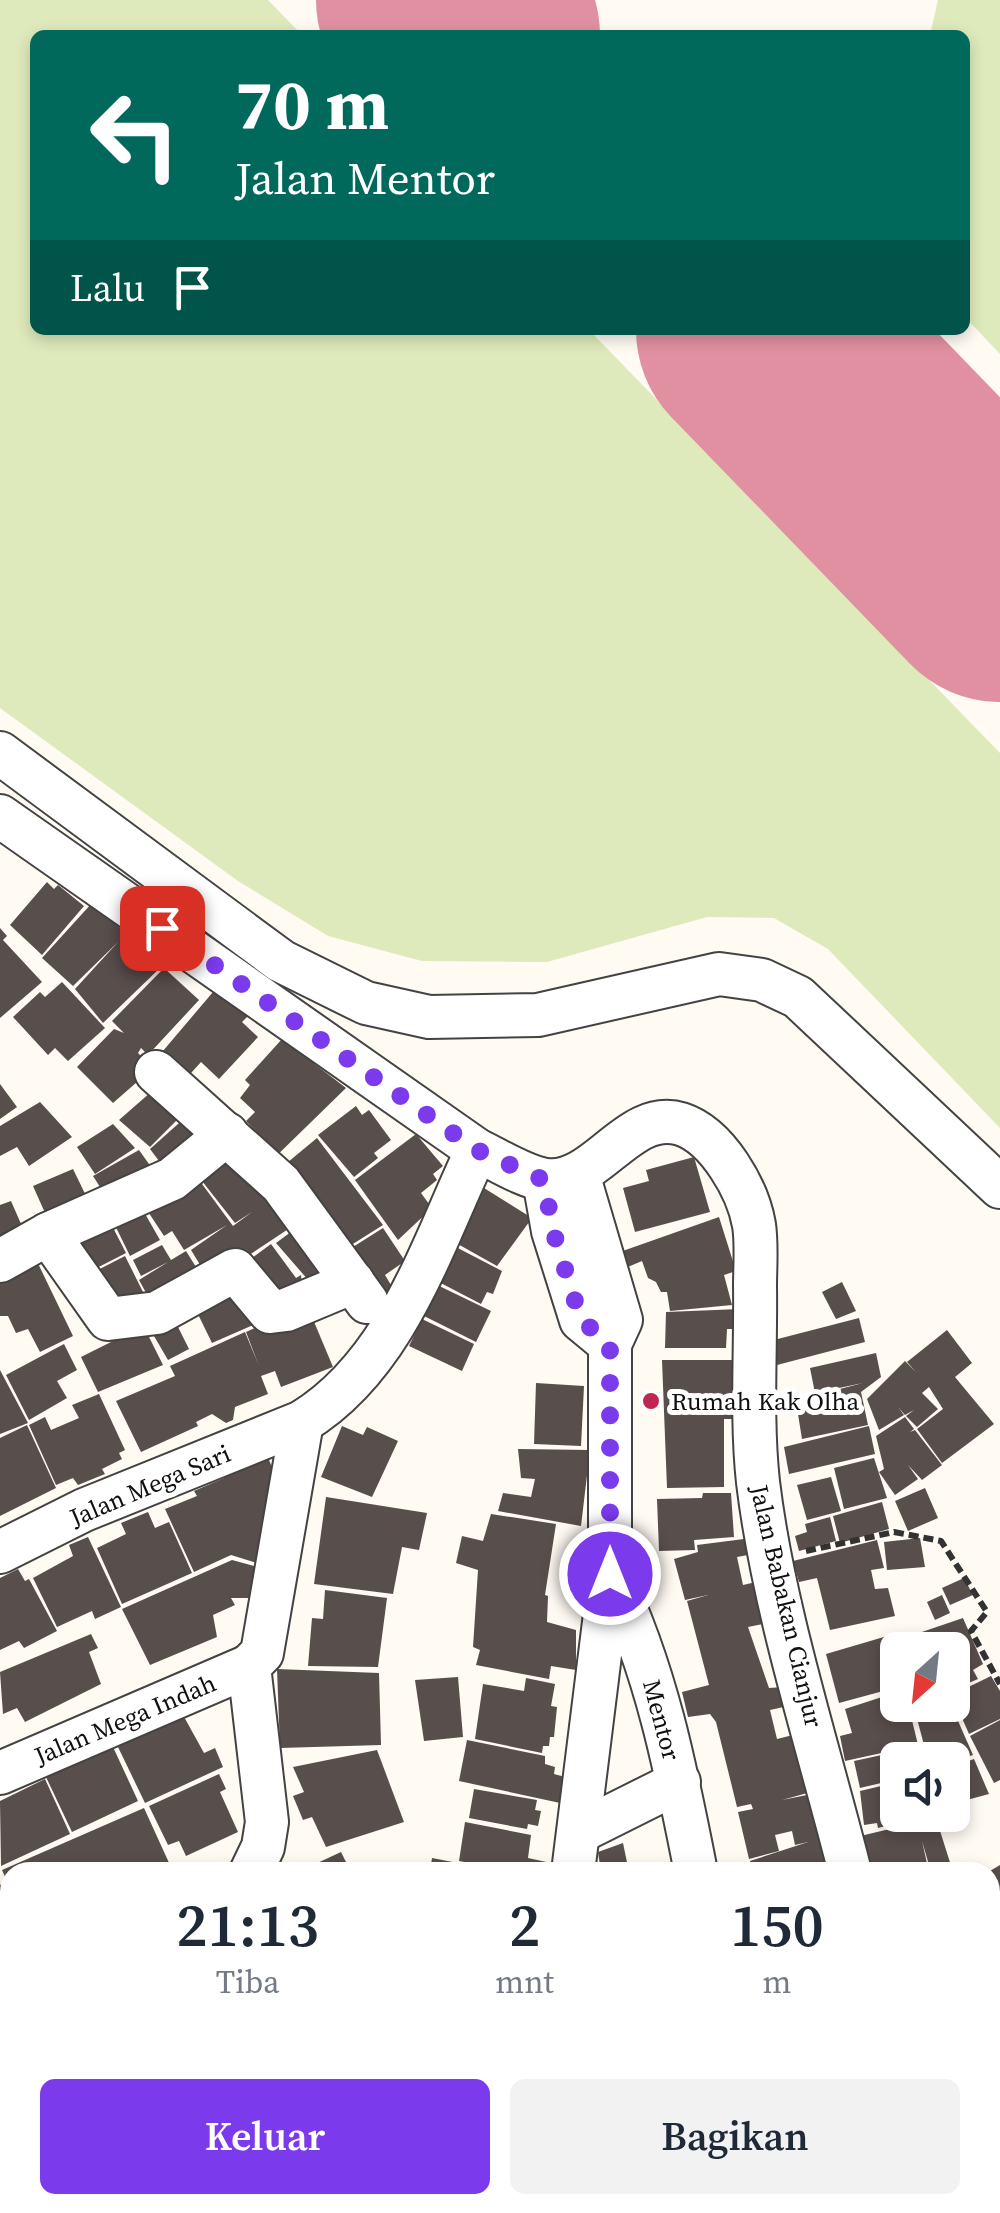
<!DOCTYPE html>
<html lang="id">
<head>
<meta charset="utf-8">
<style>
	body { margin:0; font-family:"Source Serif 4",serif; background:#f2f2f3; color:#1f2937; height:100vh; display:flex; flex-direction:column; font-size:38px; white-space:nowrap }
	* { box-sizing:border-box; margin:0 }
	p { font-size:32px; color:#747a83 }
	.icon { flex:none; width:55px; height:55px; fill:none; stroke:currentColor; stroke-width:2; stroke-linecap:round; stroke-linejoin:round }
	.map { position:relative; flex:1; overflow:hidden }
	.panel { position:absolute; left:0px; top:1862px; width:1000px; height:352px; display:flex; flex-direction:column; background:#fff; border-radius:30px 30px 0 0; box-shadow:0 5px 15px #0003 }
	.panel>* { flex:none }
	.top-card { position:absolute; left:30px; top:30px; width:940px; height:305px; border-radius:15px; box-shadow:0 5px 15px #0003; background:#00695c; color:#fff; overflow:hidden }
	.needle { width:65px; rotate:207deg }
	.buttons { position:absolute; left:880px; top:1632px; display:grid; gap:20px }
	.buttons a { display:grid; place-items:center; width:90px; height:90px; border-radius:15px; background:#fff; box-shadow:0 5px 15px #0003; font-size:50px }
	.pin { position:absolute; display:grid; place-items:center; width:85px; height:85px; color:#fff; margin:-42px; border-radius:20px; box-shadow:0 5px 15px #0006 }
	.me { position:absolute; width:110px; margin:-55px; rotate:0deg; stroke-linejoin:round; filter:drop-shadow(0 0 8px #0008) }
	.turn { display:flex; align-items:center; gap:35px; height:210px; padding:0 40px; font-size:45px }
	.turn .icon { width:130px; height:130px; stroke-width:2.5 }
	.turn b { display:block; font-size:70px; line-height:85px }
	.then { display:flex; align-items:center; height:95px; padding:0 40px; background:#0003; gap:20px; font-size:38px }
	.eta { display:flex; justify-content:space-evenly; align-items:center; height:170px; text-align:center }
	.eta b { font-size:60px; font-weight:600; line-height:70px }
	.cta { display:flex; gap:20px; margin-top:auto; padding:20px 40px }
	.cta a { flex:1; height:115px; border-radius:15px; background:#7c3aed; color:#fff; font-size:40px; font-weight:600; line-height:115px; text-align:center }
	.cta a+a { background:#f2f2f3; color:#1f2937 }
	.map>svg:first-child { display:block }
</style>
</head>
<body>
<div class="map">
<svg width="1000" height="2213" viewBox="0 0 1000 2213">
	<rect width="100%" height="100%" fill="#fffaf2"/>
	<g fill="#deeabb">
		<path d="M 0,0 L 268,0 L 302,35 L 35,35 L 35,330 L 589,330 L 1000,753 L 1000,1128 L 828,949 L 774,918 L 707,917 L 547,962 L 422,961 L 328,936 L 238,881 L 0,708 Z"/>
		<path d="M 938,0 L 1000,0 L 1000,354 L 965,317 L 965,35 L 930,35 Z"/>
	</g>
	<g fill="none" stroke-linecap="round" stroke-linejoin="round">
		<path stroke="#e090a1" stroke-width="100" d="M 532,35 L 542,0"/>
		<g stroke="#e090a1" stroke-width="250">
			<path d="M 441,0 L 475,35"/>
			<path d="M 761,330 L 1000,577"/>
		</g>
	</g>
	<g fill="#584e4c">
		<path d="M 47,882 L 54,889 L 58,885 L 84,906 L 42,955 L 10,925 Z"/>
		<path d="M 92,903 L 162,966 L 103,1023 L 75,989 L 118,942 L 73,986 L 42,958 Z"/>
		<path d="M 0,928 L 7,936 L 3,940 L 42,982 L 0,1018 Z"/>
		<path d="M 164,968 L 199,1000 L 148,1055 L 141,1048 L 138,1053 L 153,1068 L 113,1103 L 77,1067 L 114,1029 L 124,1033 L 112,1021 Z"/>
		<path d="M 62,982 L 105,1028 L 68,1061 L 55,1048 L 48,1055 L 13,1017 L 40,992 L 45,997 Z"/>
		<path d="M 213,992 L 249,1015 L 242,1022 L 258,1037 L 219,1079 L 201,1062 L 182,1083 L 157,1058 Z"/>
		<path d="M 282,1039 L 346,1088 L 266,1166 L 247,1148 L 259,1135 L 246,1121 L 255,1112 L 240,1098 L 250,1085 L 245,1080 Z"/>
		<path d="M 0,1084 L 17,1107 L 0,1119 Z"/>
		<path d="M 159,1085 L 185,1112 L 150,1147 L 119,1120 Z"/>
		<path d="M 40,1102 L 72,1137 L 29,1166 L 17,1147 L 0,1156 L 0,1126 Z"/>
		<path d="M 356,1106 L 362,1115 L 369,1110 L 391,1140 L 374,1153 L 378,1158 L 354,1177 L 318,1135 Z"/>
		<path d="M 197,1107 L 223,1134 L 171,1177 L 150,1149 Z"/>
		<path d="M 113,1124 L 135,1148 L 95,1174 L 77,1147 Z"/>
		<path d="M 416,1134 L 443,1166 L 433,1174 L 437,1180 L 421,1193 L 432,1208 L 398,1240 L 355,1180 Z"/>
		<path d="M 317,1138 L 383,1225 L 337,1254 L 309,1214 L 323,1202 L 309,1212 L 276,1172 Z"/>
		<path d="M 226,1140 L 305,1218 L 210,1281 L 191,1250 L 227,1225 L 184,1250 L 172,1231 L 164,1236 L 143,1204 L 191,1169 L 233,1226 L 252,1212 L 235,1223 L 191,1167 Z"/>
		<path d="M 139,1150 L 154,1171 L 107,1198 L 93,1176 Z"/>
		<path d="M 694,1157 L 710,1212 L 635,1232 L 623,1188 L 649,1181 L 646,1170 Z"/>
		<path d="M 73,1169 L 91,1206 L 50,1224 L 33,1186 Z"/>
		<path d="M 484,1188 L 532,1218 L 497,1266 L 456,1243 Z"/>
		<path d="M 136,1198 L 160,1240 L 130,1256 L 108,1211 Z"/>
		<path d="M 11,1201 L 29,1242 L 0,1256 L 0,1205 Z"/>
		<path d="M 105,1212 L 126,1253 L 87,1273 L 65,1233 Z"/>
		<path d="M 719,1217 L 736,1271 L 724,1275 L 732,1305 L 670,1311 L 667,1292 L 661,1292 L 656,1282 L 648,1278 L 642,1261 L 623,1269 L 617,1253 Z"/>
		<path d="M 303,1223 L 325,1254 L 316,1289 L 276,1243 Z"/>
		<path d="M 383,1228 L 405,1261 L 385,1275 L 394,1290 L 373,1303 L 337,1257 Z"/>
		<path d="M 271,1244 L 296,1278 L 301,1275 L 302,1287 L 280,1301 L 241,1266 Z"/>
		<path d="M 162,1245 L 171,1260 L 186,1251 L 206,1283 L 156,1311 L 139,1280 L 168,1262 L 141,1276 L 133,1260 Z"/>
		<path d="M 452,1245 L 502,1271 L 493,1294 L 487,1292 L 481,1304 L 435,1280 Z"/>
		<path d="M 32,1251 L 73,1336 L 40,1352 L 28,1329 L 16,1333 L 8,1316 L 0,1316 L 0,1266 Z"/>
		<path d="M 125,1256 L 148,1302 L 115,1317 L 90,1274 Z"/>
		<path d="M 842,1282 L 856,1311 L 836,1319 L 822,1292 Z"/>
		<path d="M 433,1283 L 491,1311 L 476,1342 L 418,1313 Z"/>
		<path d="M 233,1288 L 260,1322 L 212,1343 L 194,1306 Z"/>
		<path d="M 307,1305 L 333,1367 L 281,1387 L 275,1371 L 261,1376 L 268,1394 L 235,1407 L 233,1420 L 226,1423 L 212,1414 L 196,1422 L 198,1426 L 141,1452 L 116,1401 L 175,1376 L 170,1366 L 245,1332 L 259,1366 L 246,1332 Z"/>
		<path d="M 740,1309 L 739,1329 L 727,1329 L 726,1348 L 665,1348 L 666,1312 Z"/>
		<path d="M 170,1311 L 189,1349 L 168,1360 L 147,1324 Z"/>
		<path d="M 139,1317 L 163,1365 L 98,1392 L 81,1357 L 111,1342 L 107,1331 Z"/>
		<path d="M 859,1318 L 865,1342 L 777,1365 L 770,1341 Z"/>
		<path d="M 422,1319 L 474,1344 L 462,1371 L 409,1346 Z"/>
		<path d="M 947,1330 L 972,1363 L 955,1377 L 994,1424 L 942,1463 L 917,1429 L 943,1409 L 929,1387 L 922,1393 L 938,1409 L 917,1427 L 906,1416 L 914,1410 L 905,1415 L 898,1407 L 904,1415 L 879,1430 L 867,1399 L 905,1361 L 916,1372 L 907,1362 Z"/>
		<path d="M 64,1344 L 77,1370 L 57,1381 L 67,1398 L 29,1420 L 6,1375 Z"/>
		<path d="M 876,1353 L 881,1377 L 861,1392 L 868,1425 L 802,1439 L 797,1408 L 833,1400 L 832,1391 L 863,1383 L 815,1393 L 810,1368 Z"/>
		<path d="M 662,1360 L 738,1360 L 736,1419 L 724,1419 L 724,1487 L 667,1488 Z"/>
		<path d="M 0,1370 L 28,1423 L 0,1434 Z"/>
		<path d="M 536,1383 L 584,1386 L 581,1446 L 534,1444 Z"/>
		<path d="M 99,1394 L 125,1450 L 119,1453 L 122,1459 L 102,1469 L 105,1474 L 78,1485 L 73,1478 L 56,1485 L 29,1425 L 45,1417 L 51,1430 L 79,1418 L 72,1405 Z"/>
		<path d="M 905,1417 L 914,1429 L 910,1432 L 915,1430 L 942,1465 L 922,1480 L 908,1465 L 918,1479 L 895,1495 L 879,1472 L 884,1469 L 876,1436 Z"/>
		<path d="M 27,1425 L 56,1488 L 0,1516 L 0,1438 Z"/>
		<path d="M 342,1426 L 363,1435 L 367,1427 L 398,1441 L 372,1497 L 321,1477 Z"/>
		<path d="M 869,1426 L 875,1454 L 789,1474 L 784,1447 Z"/>
		<path d="M 518,1449 L 590,1450 L 581,1526 L 498,1511 L 503,1493 L 531,1497 L 535,1479 L 521,1478 Z"/>
		<path d="M 267,1455 L 278,1482 L 266,1566 L 231,1555 L 194,1572 L 165,1509 L 197,1496 L 194,1491 L 224,1478 L 222,1473 Z"/>
		<path d="M 874,1458 L 887,1498 L 844,1509 L 834,1468 Z"/>
		<path d="M 831,1477 L 841,1511 L 807,1520 L 797,1485 Z"/>
		<path d="M 925,1488 L 938,1518 L 908,1531 L 895,1501 Z"/>
		<path d="M 703,1493 L 731,1493 L 734,1537 L 694,1540 L 695,1550 L 659,1551 L 657,1499 L 702,1498 Z"/>
		<path d="M 326,1497 L 427,1513 L 419,1550 L 402,1547 L 393,1594 L 314,1584 Z"/>
		<path d="M 882,1502 L 889,1529 L 840,1543 L 833,1516 Z"/>
		<path d="M 148,1512 L 155,1528 L 169,1522 L 192,1573 L 122,1604 L 97,1548 L 126,1534 L 121,1523 Z"/>
		<path d="M 491,1514 L 556,1524 L 545,1595 L 548,1596 L 547,1622 L 576,1630 L 576,1670 L 551,1666 L 549,1679 L 476,1665 L 480,1650 L 473,1647 L 478,1570 L 456,1563 L 462,1536 L 483,1541 Z"/>
		<path d="M 830,1517 L 836,1541 L 799,1551 L 795,1536 L 807,1532 L 805,1524 Z"/>
		<path d="M 88,1537 L 121,1607 L 95,1619 L 92,1611 L 57,1627 L 33,1578 L 73,1556 L 69,1545 Z"/>
		<path d="M 920,1538 L 925,1567 L 887,1570 L 884,1542 Z"/>
		<path d="M 744,1539 L 748,1555 L 737,1557 L 743,1585 L 756,1582 L 767,1623 L 748,1627 L 769,1688 L 784,1687 L 788,1706 L 770,1710 L 777,1739 L 797,1734 L 811,1792 L 782,1800 L 812,1794 L 827,1872 L 754,1872 L 750,1861 L 808,1842 L 795,1845 L 792,1831 L 775,1835 L 779,1851 L 749,1859 L 738,1812 L 753,1809 L 751,1804 L 737,1807 L 716,1722 L 710,1714 L 688,1717 L 682,1692 L 709,1685 L 687,1601 L 708,1595 L 685,1600 L 674,1559 L 698,1552 L 697,1545 Z"/>
		<path d="M 877,1540 L 884,1568 L 871,1570 L 875,1589 L 888,1588 L 895,1616 L 830,1630 L 817,1578 L 799,1582 L 793,1561 Z"/>
		<path d="M 232,1560 L 265,1569 L 258,1598 L 231,1598 L 235,1605 L 213,1615 L 217,1637 L 150,1665 L 122,1609 Z"/>
		<path d="M 18,1569 L 25,1581 L 29,1579 L 57,1631 L 24,1648 L 19,1641 L 0,1650 L 0,1578 Z"/>
		<path d="M 964,1578 L 973,1595 L 950,1605 L 942,1588 Z"/>
		<path d="M 325,1590 L 387,1598 L 378,1667 L 308,1666 L 312,1618 L 323,1619 Z"/>
		<path d="M 942,1595 L 950,1613 L 935,1620 L 927,1602 Z"/>
		<path d="M 963,1618 L 983,1664 L 973,1670 L 978,1679 L 952,1690 L 952,1650 L 899,1650 L 915,1643 L 913,1635 Z"/>
		<path d="M 91,1634 L 98,1648 L 89,1652 L 101,1684 L 25,1722 L 17,1708 L 3,1714 L 0,1672 Z"/>
		<path d="M 894,1634 L 898,1687 L 839,1703 L 826,1654 Z"/>
		<path d="M 277,1669 L 379,1673 L 381,1745 L 280,1748 Z"/>
		<path d="M 991,1676 L 1000,1691 L 1000,1719 L 969,1734 L 952,1695 Z"/>
		<path d="M 458,1677 L 463,1737 L 424,1741 L 415,1680 Z"/>
		<path d="M 526,1678 L 555,1684 L 551,1706 L 557,1707 L 554,1737 L 550,1737 L 549,1746 L 543,1746 L 542,1753 L 475,1739 L 483,1684 L 524,1691 Z"/>
		<path d="M 885,1696 L 893,1721 L 911,1716 L 918,1745 L 845,1761 L 840,1736 L 852,1733 L 845,1709 Z"/>
		<path d="M 931,1705 L 951,1705 L 973,1755 L 952,1762 L 928,1760 L 915,1711 Z"/>
		<path d="M 183,1715 L 204,1753 L 215,1748 L 223,1767 L 145,1803 L 118,1747 Z"/>
		<path d="M 1000,1720 L 1000,1780 L 994,1783 L 970,1736 Z"/>
		<path d="M 107,1734 L 138,1801 L 72,1832 L 46,1777 L 93,1754 Z"/>
		<path d="M 467,1740 L 545,1756 L 545,1764 L 555,1767 L 554,1774 L 580,1781 L 574,1806 L 459,1781 Z"/>
		<path d="M 919,1747 L 922,1760 L 898,1760 L 898,1779 L 860,1788 L 854,1761 Z"/>
		<path d="M 377,1750 L 404,1822 L 326,1847 L 312,1817 L 303,1820 L 293,1796 L 304,1792 L 293,1767 Z"/>
		<path d="M 974,1759 L 989,1794 L 952,1804 L 952,1767 Z"/>
		<path d="M 219,1774 L 226,1789 L 220,1792 L 238,1832 L 186,1856 L 179,1841 L 168,1845 L 149,1806 Z"/>
		<path d="M 45,1779 L 70,1834 L 1,1866 L 0,1801 Z"/>
		<path d="M 898,1782 L 898,1815 L 925,1816 L 878,1828 L 877,1823 L 864,1825 L 860,1791 Z"/>
		<path d="M 474,1789 L 537,1800 L 535,1810 L 541,1811 L 538,1826 L 528,1824 L 527,1829 L 469,1818 Z"/>
		<path d="M 144,1808 L 170,1865 L 154,1872 L 10,1872 L 10,1888 L 2,1870 Z"/>
		<path d="M 936,1818 L 953,1872 L 931,1872 L 922,1841 L 929,1872 L 867,1872 L 856,1837 Z"/>
		<path d="M 465,1822 L 531,1835 L 528,1858 L 551,1863 L 549,1872 L 519,1872 L 459,1861 Z"/>
		<path d="M 623,1843 L 629,1872 L 601,1872 L 598,1852 Z"/>
		<path d="M 341,1852 L 351,1872 L 298,1872 Z"/>
		<path d="M 432,1858 L 499,1871 L 498,1872 L 430,1872 Z"/>
		<path d="M 1000,1865 L 1000,1900 L 990,1906 L 990,1871 Z"/>
		<path d="M 6,1882 L 10,1892 L 10,1938 L 0,1943 L 0,1885 Z"/>
		<path d="M 1000,1907 L 1000,1972 L 990,1958 L 990,1912 Z"/>
		<path d="M 10,2000 L 10,2045 L 0,2023 L 0,2005 Z"/>
		<path d="M 0,2028 L 10,2048 L 10,2074 L 0,2078 Z"/>
		<path d="M 994,2035 L 1000,2045 L 1000,2080 L 990,2087 L 990,2038 Z"/>
		<path d="M 1000,2083 L 1000,2109 L 990,2115 L 990,2089 Z"/>
		<path d="M 10,2088 L 10,2151 L 0,2156 L 0,2093 Z"/>
		<path d="M 1000,2111 L 1000,2149 L 990,2155 L 990,2118 Z"/>
		<path d="M 1000,2151 L 1000,2191 L 993,2196 L 990,2158 Z"/>
		<path d="M 81,2205 L 162,2205 L 166,2213 L 85,2213 Z"/>
		<path d="M 244,2205 L 318,2205 L 321,2213 L 249,2213 Z"/>
		<path d="M 374,2205 L 453,2205 L 452,2211 L 444,2213 L 373,2213 Z"/>
		<path d="M 608,2205 L 655,2205 L 661,2213 L 613,2213 Z"/>
		<path d="M 658,2205 L 753,2205 L 739,2213 L 663,2213 Z"/>
		<path d="M 888,2205 L 923,2205 L 926,2209 L 933,2205 L 937,2213 L 872,2213 Z"/>
	</g>
	<g fill="none" stroke-linecap="round" stroke-linejoin="round">
		<g stroke="#434343" stroke-width="46">
			<g id="minor">
				<path d="M 0,753 L 281,961 L 366,1003 L 429,1017 L 538,1015 L 719,974 L 762,980 L 798,997 L 1000,1187"/>
				<path d="M 0,816 L 477,1150 C 498,1160 524,1177 546,1180 C 597,1186 628,1108 681,1124 C 718,1136 748,1190 754,1225 C 757,1244 755,1267 755,1286 C 756,1350 751,1418 758,1482 C 773,1608 819,1749 850,1872"/>
				<path d="M 156,1072 L 281,1184 L 367,1302"/>
				<path d="M 544,1180 L 553,1231 L 581,1320 L 610,1344"/>
				<path d="M 48,1234 L 172,1179 L 227,1134"/>
				<path d="M 0,1261 L 48,1234 L 108,1319 L 157,1313 L 235,1270 L 270,1312 L 286,1310 L 353,1282"/>
				<path d="M 0,1552 L 84,1510 L 302,1422 C 396,1365 432,1245 477,1150"/>
				<path d="M 610,1574 C 656,1668 676,1770 696,1872"/>
				<path d="M 0,1773 L 249,1666"/>
				<path d="M 581,1831 L 679,1782"/>
				<path d="M 251,1872 L 263,1847 L 267,1822 L 249,1666 L 262,1653 L 302,1422"/>
				<path d="M 573,1872 L 610,1574 L 610,1344 L 621,1320 L 578,1174"/>
				<path d="M 0,1984 L 10,1980"/>
				<path d="M 990,2015 L 1000,2008"/>
				<path d="M 0,2199 L 10,2194"/>
				<path d="M 176,2205 L 180,2213"/>
				<path d="M 808,2205 L 812,2213"/>
				<path d="M 961,2205 L 965,2213"/>
				<path d="M 510,2213 L 522,2205"/>
			</g>
		</g>
		<path stroke="#323232" stroke-width="6" stroke-dasharray="10 5" stroke-linecap="butt" d="M 806,1551 L 894,1532 L 941,1541 L 987,1612 L 971,1631 L 1000,1684"/>
		<use href="#minor" stroke="#fff" stroke-width="42"/>
	</g>
	<g fill="none" stroke-linecap="round" stroke-linejoin="round">
		<path stroke="#7c3aed" stroke-width="18" stroke-dasharray="0 32.4" d="M 162,928 L 477,1150 L 544,1180 L 553,1231 L 581,1320 L 610,1344 L 610,1574"/>
	</g>
	<circle fill="#c12650" stroke="#fff" stroke-width="4" cx="651" cy="1401" r="10"/>
	<g text-anchor="middle" stroke-width="10" stroke-linejoin="round" paint-order="stroke">
		<g font-size="25" fill="#101010" stroke="#fff" text-anchor="start">
			<text x="671" y="1410">Rumah Kak Olha</text>
		</g>
		<g font-size="25" fill="#101010" stroke="#fff">
			<text transform="translate(150 1485) rotate(-23)" y="9">Jalan Mega Sari</text>
			<text transform="translate(787 1606) rotate(77)" y="9">Jalan Babakan Cianjur</text>
			<text transform="translate(125 1719) rotate(-23)" y="9">Jalan Mega Indah</text>
			<text transform="translate(662 1720) rotate(75)" y="9">Mentor</text>
		</g>
	</g>
</svg>
<div class="buttons">
<a><svg class="needle" viewBox="-14 -14 28 28"><path d="M0-13l5 13h-10z" fill="#e53935"/><path d="M0 13l5-13h-10z" fill="#747a83"/></svg></a>
<a><svg class="icon" aria-label="sound" viewBox="0 0 24 24"><path d="M4 9h4l5-4v14l-5-4H4zM17 9q2 3 0 6"/></svg></a>
</div>
<div class="pin" style="left:162px;top:928px;background:#d93025"><svg class="icon" aria-label="arrive" viewBox="0 0 24 24"><path d="M6 21V4h12l-3 4 3 4H6"/></svg></div>
<svg class="me" style="left:610px;top:1574px" viewBox="-20 -20 40 40"><circle r="17" fill="#7c3aed" stroke="#fff" stroke-width="3"/><path d="M0-11L8 9 0 5-8 9z" fill="#fff"/></svg>
<div class="top-card">
<div class="turn"><svg class="icon" aria-label="left" viewBox="0 0 24 24"><path d="M17 20v-9H6M10 6l-5 5 5 5"/></svg><div><b>70 m</b>Jalan Mentor</div></div>
<div class="then">Lalu<svg class="icon" aria-label="arrive" viewBox="0 0 24 24"><path d="M6 21V4h12l-3 4 3 4H6"/></svg></div>
</div>
<section class="panel">
<div class="eta">
<div><b>21:13</b><p>Tiba</p></div>
<div><b>2</b><p>mnt</p></div>
<div><b>150</b><p>m</p></div>
</div>
<div class="cta"><a>Keluar</a><a>Bagikan</a></div>
</section>
</div>
</body>
</html>
